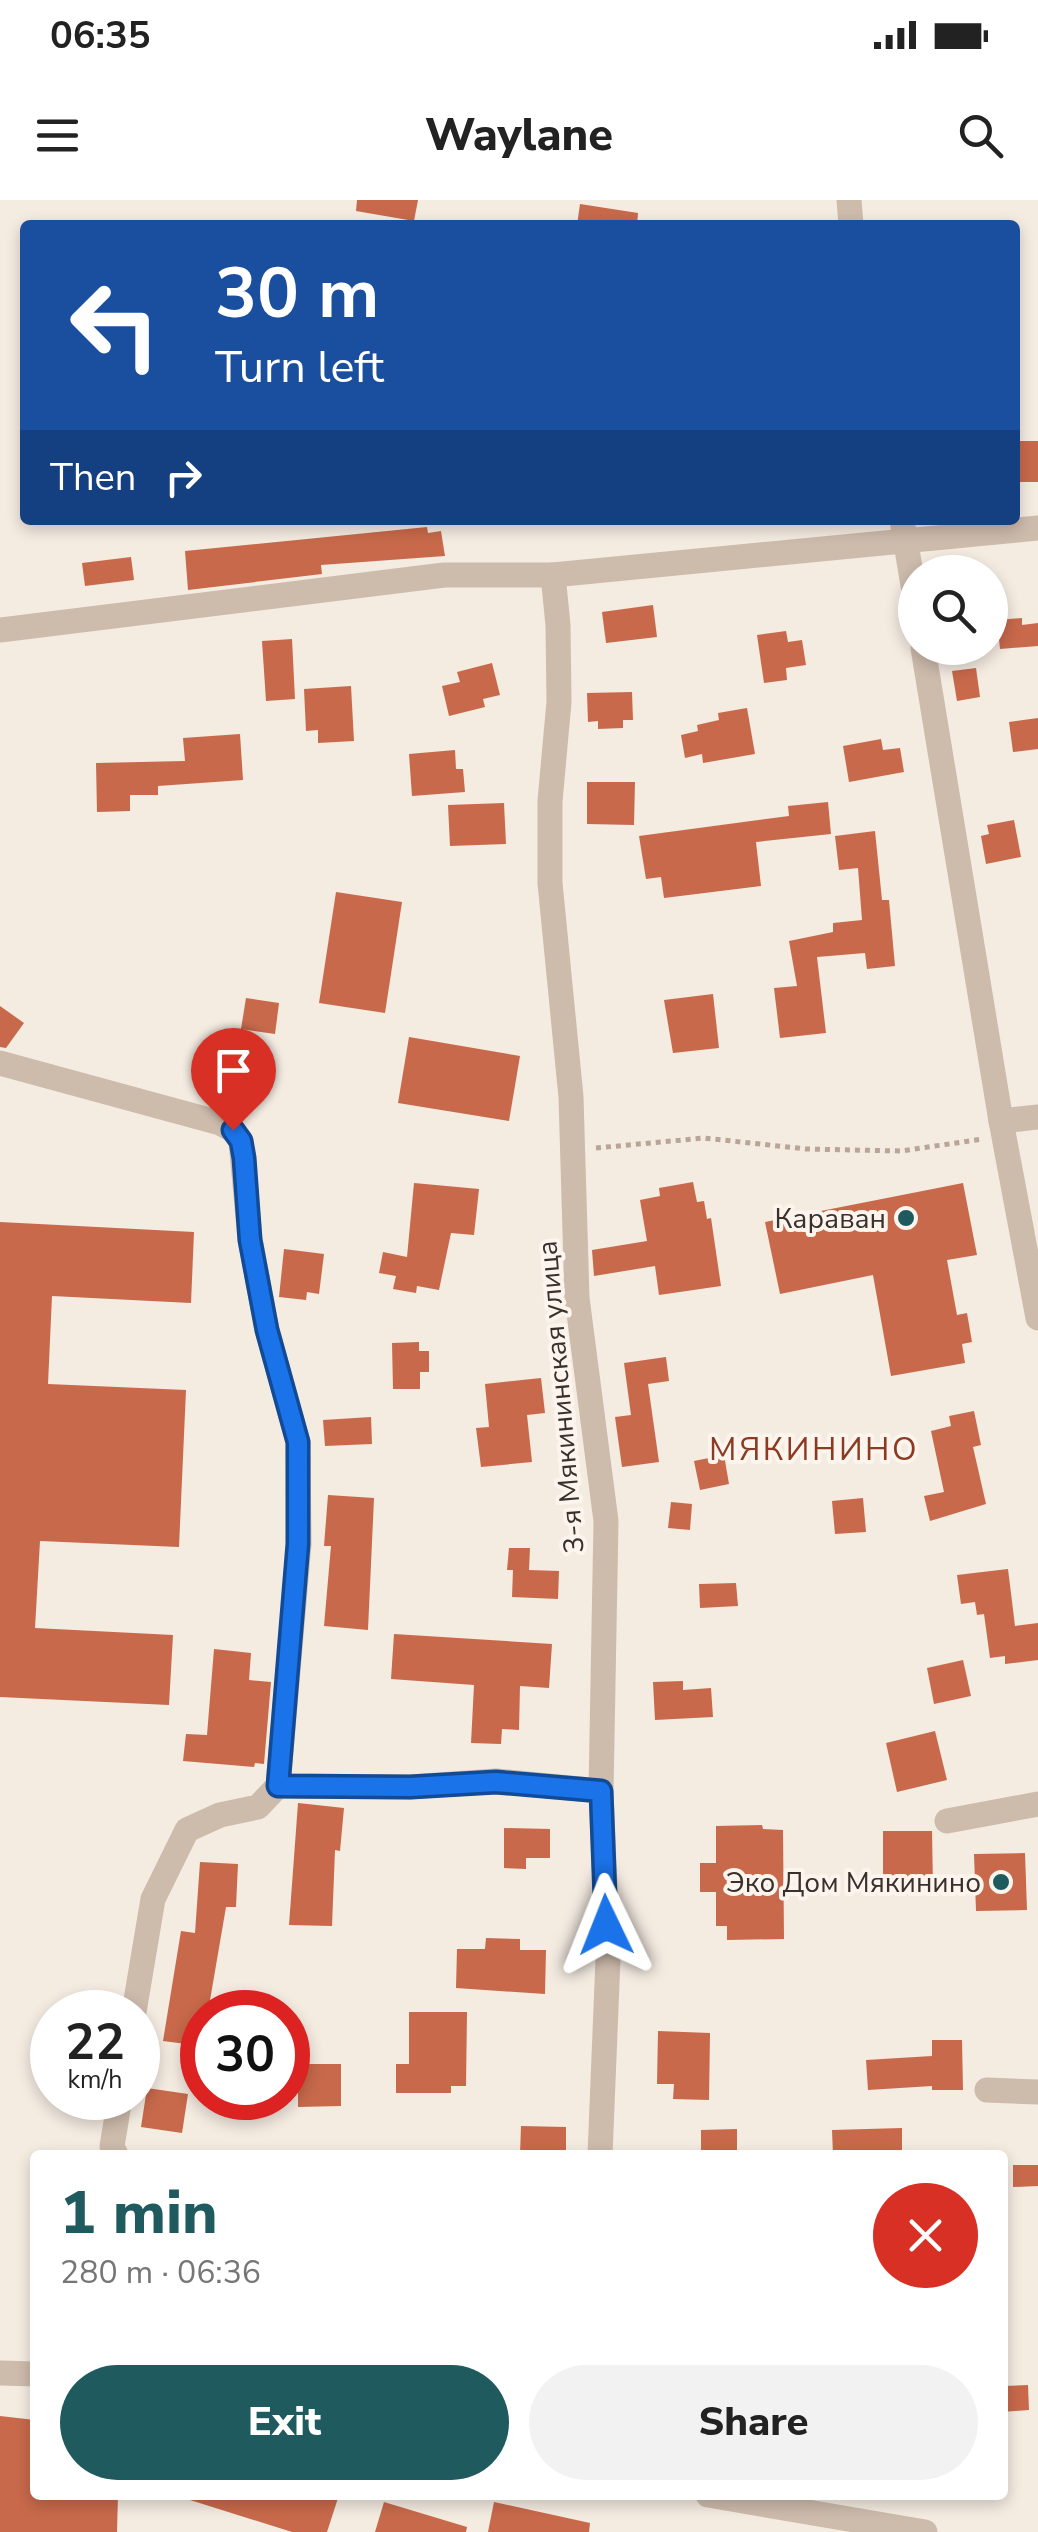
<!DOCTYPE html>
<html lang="en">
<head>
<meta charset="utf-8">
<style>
	body { margin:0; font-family:"Nunito Sans",sans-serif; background:#f2f2f2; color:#222; height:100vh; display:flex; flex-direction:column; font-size:38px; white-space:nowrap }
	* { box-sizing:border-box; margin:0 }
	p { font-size:32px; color:#767676 }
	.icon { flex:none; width:55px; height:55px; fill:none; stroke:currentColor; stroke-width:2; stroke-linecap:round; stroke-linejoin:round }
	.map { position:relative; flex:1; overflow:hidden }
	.details { position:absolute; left:30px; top:1950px; width:978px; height:350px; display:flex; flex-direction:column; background:#fff; border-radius:10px; box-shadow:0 5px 15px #0003 }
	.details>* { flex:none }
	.top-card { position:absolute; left:20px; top:20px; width:1000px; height:305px; border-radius:10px; box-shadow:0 5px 15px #0003; background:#1a4fa0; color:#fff; overflow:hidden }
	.controls { position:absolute; left:898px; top:355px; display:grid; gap:20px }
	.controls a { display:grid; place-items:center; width:110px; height:110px; border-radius:50%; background:#fff; box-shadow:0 5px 15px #0003; font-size:50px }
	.speed { position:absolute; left:30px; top:1790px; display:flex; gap:20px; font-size:50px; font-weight:700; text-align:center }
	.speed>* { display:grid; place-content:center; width:130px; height:130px; border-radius:50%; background:#fff; box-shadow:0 5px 15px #0003; line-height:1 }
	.speed small { font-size:25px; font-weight:400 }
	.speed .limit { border:15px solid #d22; background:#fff; color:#111 }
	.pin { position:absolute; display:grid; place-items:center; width:85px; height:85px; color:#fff; margin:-102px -42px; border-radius:50% 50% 50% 0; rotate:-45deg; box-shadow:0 0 10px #0007 }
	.pin .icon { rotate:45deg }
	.me { position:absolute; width:110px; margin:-55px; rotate:358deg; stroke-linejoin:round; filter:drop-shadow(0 0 8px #0008) }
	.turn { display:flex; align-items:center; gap:35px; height:210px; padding:0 30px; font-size:45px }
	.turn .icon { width:130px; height:130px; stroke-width:2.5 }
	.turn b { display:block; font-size:70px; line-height:85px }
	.then { display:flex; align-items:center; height:95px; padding:0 30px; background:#0003; gap:20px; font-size:38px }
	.round { display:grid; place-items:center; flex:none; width:105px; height:105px; border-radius:52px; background:#f2f2f2 }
	.head { display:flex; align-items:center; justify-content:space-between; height:170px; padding:0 30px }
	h1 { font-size:60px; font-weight:800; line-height:75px; color:#1f5a5e }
	.button { display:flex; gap:20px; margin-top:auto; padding:20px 30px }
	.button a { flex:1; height:115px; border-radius:60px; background:#1f5a5e; color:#fff; font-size:40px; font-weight:800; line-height:115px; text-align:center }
	.button a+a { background:#f2f2f2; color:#222 }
	.status { display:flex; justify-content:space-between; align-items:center; height:70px; padding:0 50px; background:#fff; direction:ltr }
	.status svg { height:28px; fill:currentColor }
	header { display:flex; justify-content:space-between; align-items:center; height:130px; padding:0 30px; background:#fff; font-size:45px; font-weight:800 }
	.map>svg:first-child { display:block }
</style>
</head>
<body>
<div class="status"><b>06:35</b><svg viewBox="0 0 49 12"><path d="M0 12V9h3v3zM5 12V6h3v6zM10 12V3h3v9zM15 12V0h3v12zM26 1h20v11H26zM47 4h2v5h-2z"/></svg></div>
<header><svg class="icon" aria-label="menu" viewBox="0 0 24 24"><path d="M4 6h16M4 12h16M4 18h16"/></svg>Waylane<svg class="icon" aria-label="search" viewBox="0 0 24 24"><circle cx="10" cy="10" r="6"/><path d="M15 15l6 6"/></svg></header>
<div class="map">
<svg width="1038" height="2332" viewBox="0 0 1038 2332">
	<rect width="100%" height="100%" fill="#f4ebe1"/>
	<g fill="#c8694b">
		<path d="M 357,0 L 418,0 L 414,21 L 356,11 Z"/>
		<path d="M 580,4 L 638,13 L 637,25 L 577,25 Z"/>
		<rect x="1015" y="241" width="23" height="41"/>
		<path d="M 427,327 L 428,333 L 441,331 L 445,356 L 321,365 L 322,374 L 188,390 L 185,351 Z"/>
		<path d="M 131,357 L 134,380 L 85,386 L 82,363 Z"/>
		<path d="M 653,405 L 657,437 L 606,443 L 602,412 Z"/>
		<path d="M 1022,418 L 1022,425 L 1038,423 L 1038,446 L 1000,449 L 997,420 Z"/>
		<path d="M 786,431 L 788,442 L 802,440 L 806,465 L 786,468 L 787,480 L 764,483 L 757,435 Z"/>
		<path d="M 292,439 L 295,499 L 266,501 L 262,441 Z"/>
		<path d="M 492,463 L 500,495 L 483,499 L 485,507 L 449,516 L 442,486 L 460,482 L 457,472 Z"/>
		<path d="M 976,468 L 980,497 L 957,501 L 952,471 Z"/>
		<path d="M 351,486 L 354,541 L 318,543 L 318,530 L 306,531 L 304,489 Z"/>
		<path d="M 632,492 L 633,520 L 623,520 L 623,528 L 598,529 L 598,521 L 588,522 L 587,493 Z"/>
		<path d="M 747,508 L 755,554 L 703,563 L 702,554 L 685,558 L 681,535 L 698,531 L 697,525 L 719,520 L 718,513 Z"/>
		<path d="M 1038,518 L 1038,549 L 1013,552 L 1009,522 Z"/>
		<path d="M 240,534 L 243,580 L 158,586 L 158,595 L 130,595 L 130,611 L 97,612 L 96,563 L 185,561 L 183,538 Z"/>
		<path d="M 881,539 L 883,550 L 900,548 L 904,572 L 849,582 L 843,546 Z"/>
		<path d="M 455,550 L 456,569 L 463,569 L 465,592 L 412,596 L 409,554 Z"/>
		<path d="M 587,582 L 635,582 L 634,625 L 587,624 Z"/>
		<path d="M 828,602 L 831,634 L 756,642 L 761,686 L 664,698 L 661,677 L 646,679 L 639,636 L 789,616 L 788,606 Z"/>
		<path d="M 504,603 L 506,644 L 450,646 L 448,605 Z"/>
		<path d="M 1014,620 L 1021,657 L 986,664 L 981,636 L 989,634 L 987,625 Z"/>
		<path d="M 875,631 L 882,700 L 889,700 L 895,766 L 867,769 L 865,753 L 817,757 L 826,833 L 780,838 L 774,788 L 797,786 L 789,741 L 833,732 L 833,723 L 862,720 L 858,668 L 839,670 L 835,636 Z"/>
		<path d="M 336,692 L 402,702 L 385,813 L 319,803 Z"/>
		<path d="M 713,794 L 719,848 L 673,853 L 664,800 Z"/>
		<path d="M 246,798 L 279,803 L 275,834 L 241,829 Z"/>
		<path d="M 0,806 L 24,823 L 6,848 L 0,847 Z"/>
		<path d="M 409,837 L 520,856 L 509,921 L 398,903 Z"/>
		<path d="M 693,982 L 697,1002 L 704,1001 L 707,1019 L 711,1018 L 721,1086 L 659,1095 L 655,1066 L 594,1076 L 592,1050 L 647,1041 L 640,1000 L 660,996 L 659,988 Z"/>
		<path d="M 414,983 L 479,989 L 474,1035 L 451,1033 L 439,1090 L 417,1086 L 416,1093 L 393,1089 L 396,1076 L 379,1073 L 383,1052 L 407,1057 Z"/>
		<path d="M 963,983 L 977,1055 L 947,1060 L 957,1115 L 967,1113 L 972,1142 L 962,1144 L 965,1163 L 891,1176 L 873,1075 L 780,1094 L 765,1022 Z"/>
		<path d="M 0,1022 L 194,1032 L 191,1103 L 52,1096 L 48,1184 L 186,1190 L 179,1347 L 40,1341 L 35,1428 L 173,1435 L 169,1505 L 0,1497 Z"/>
		<path d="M 284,1049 L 324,1054 L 319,1094 L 307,1092 L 306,1100 L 279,1097 Z"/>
		<path d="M 419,1142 L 419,1151 L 429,1151 L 429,1172 L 420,1172 L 420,1189 L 393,1189 L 392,1143 Z"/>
		<path d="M 666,1157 L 669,1181 L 648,1184 L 659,1262 L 622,1267 L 615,1217 L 631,1215 L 624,1163 Z"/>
		<path d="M 541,1178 L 545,1213 L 527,1215 L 532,1262 L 481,1267 L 476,1228 L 489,1227 L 485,1184 Z"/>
		<path d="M 974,1211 L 981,1245 L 973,1247 L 986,1304 L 930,1321 L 924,1296 L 944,1292 L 931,1231 L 951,1226 L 949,1216 Z"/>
		<path d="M 371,1217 L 372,1244 L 325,1246 L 323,1220 Z"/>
		<path d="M 724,1255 L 729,1284 L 700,1290 L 694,1261 Z"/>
		<path d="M 328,1295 L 374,1298 L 368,1430 L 324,1426 L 331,1346 L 324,1346 Z"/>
		<path d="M 863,1298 L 866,1332 L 835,1334 L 832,1301 Z"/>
		<path d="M 671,1302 L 692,1304 L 690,1330 L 668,1328 Z"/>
		<path d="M 509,1348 L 530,1348 L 529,1370 L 559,1371 L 558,1399 L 512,1397 L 513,1370 L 507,1370 Z"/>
		<path d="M 1008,1369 L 1015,1426 L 1038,1423 L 1038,1460 L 1005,1464 L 1005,1456 L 990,1458 L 984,1414 L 977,1415 L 975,1402 L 961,1404 L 957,1375 Z"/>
		<path d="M 736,1383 L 738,1406 L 700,1408 L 699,1384 Z"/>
		<path d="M 394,1434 L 552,1444 L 549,1488 L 520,1486 L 519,1530 L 502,1529 L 501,1544 L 471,1543 L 474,1485 L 391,1479 Z"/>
		<path d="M 214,1449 L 251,1453 L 249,1480 L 271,1482 L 264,1564 L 255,1563 L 254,1567 L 183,1561 L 186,1534 L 207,1535 Z"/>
		<path d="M 963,1460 L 971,1496 L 934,1504 L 927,1468 Z"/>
		<path d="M 683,1481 L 683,1490 L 711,1488 L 713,1517 L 655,1520 L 653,1482 Z"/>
		<path d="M 935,1531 L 947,1580 L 897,1592 L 886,1543 Z"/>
		<path d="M 298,1603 L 344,1608 L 340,1651 L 335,1650 L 332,1726 L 289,1725 Z"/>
		<path d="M 762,1625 L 763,1629 L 783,1630 L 784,1739 L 727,1740 L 727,1726 L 716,1726 L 716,1692 L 700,1692 L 700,1663 L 716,1663 L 716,1626 Z"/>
		<path d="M 504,1628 L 550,1629 L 550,1658 L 526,1658 L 526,1669 L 504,1668 Z"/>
		<path d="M 883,1631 L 932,1631 L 933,1688 L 883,1688 Z"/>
		<path d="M 1025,1653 L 1027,1710 L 976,1711 L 974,1654 Z"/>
		<path d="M 200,1662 L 238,1664 L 236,1707 L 226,1707 L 208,1812 L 202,1812 L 202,1846 L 163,1841 L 181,1731 L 195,1733 Z"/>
		<path d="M 486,1738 L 520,1739 L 520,1750 L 546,1750 L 545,1794 L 456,1788 L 457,1749 L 485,1749 Z"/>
		<path d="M 409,1812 L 467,1812 L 466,1886 L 451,1886 L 451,1893 L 396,1893 L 396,1864 L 409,1864 Z"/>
		<path d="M 658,1831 L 710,1833 L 709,1900 L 673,1899 L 674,1884 L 657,1884 Z"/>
		<path d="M 932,1840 L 962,1840 L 963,1890 L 932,1890 L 932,1886 L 868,1890 L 866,1860 L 932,1856 Z"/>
		<path d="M 298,1864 L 341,1864 L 341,1906 L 298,1907 Z"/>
		<path d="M 147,1888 L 188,1894 L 182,1933 L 141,1927 Z"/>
		<path d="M 521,1926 L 566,1927 L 566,1955 L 520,1955 Z"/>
		<path d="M 902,1928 L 902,1954 L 833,1955 L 832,1930 Z"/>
		<path d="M 737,1929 L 737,1955 L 701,1955 L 701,1930 Z"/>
		<path d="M 1013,1965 L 1038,1965 L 1038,1986 L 1013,1987 Z"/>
		<path d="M 1028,2185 L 1029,2210 L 1002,2212 L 1002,2186 Z"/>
		<path d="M 0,2216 L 35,2220 L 35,2295 L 118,2295 L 117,2332 L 0,2332 Z"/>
		<path d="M 190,2295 L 339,2295 L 327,2332 L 292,2332 L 190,2300 Z"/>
		<path d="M 384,2302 L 467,2327 L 466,2332 L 375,2332 Z"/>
		<path d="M 494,2302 L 590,2323 L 589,2332 L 488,2332 Z"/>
	</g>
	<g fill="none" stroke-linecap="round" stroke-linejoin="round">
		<path stroke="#b9a596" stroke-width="5" stroke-dasharray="5 5" stroke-linecap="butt" d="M 596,948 L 704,938 L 806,949 L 901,951 L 983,939"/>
		<g stroke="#cdbbac" stroke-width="25">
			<path d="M 849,0 L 851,25"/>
			<path d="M 902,320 L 915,397"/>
			<path d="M 553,375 L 558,425 L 559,502 L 550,601 L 550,683 L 571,897 L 577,1098 L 606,1321 L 601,1591 L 608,1759 L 600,1955"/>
			<path d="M 0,430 L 444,375 L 553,375 L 1038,328"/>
			<path d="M 923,448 L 1001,921 L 1038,1118"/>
			<path d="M 0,863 L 220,923 L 233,930 L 241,941 L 250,1039 L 267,1130 L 298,1242 L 299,1344 L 278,1586 L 258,1607 L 220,1615 L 187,1630 L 153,1699 L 134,1812"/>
			<path d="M 1001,921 L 1038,917"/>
			<path d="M 278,1586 L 410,1587 L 496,1581 L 601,1591"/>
			<path d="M 947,1621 L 1038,1604"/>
			<path d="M 987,1890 L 1038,1892"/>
			<path d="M 116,1955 L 112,1946 L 120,1898"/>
			<path d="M 0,2173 L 35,2174"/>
			<path d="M 708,2295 L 925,2332"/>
		</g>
	</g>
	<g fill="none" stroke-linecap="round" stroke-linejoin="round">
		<g stroke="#114b97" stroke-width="25">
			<path id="route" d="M 233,930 L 241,941 L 244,958 L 250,1040 L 267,1130 L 298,1242 L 298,1344 L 278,1586 L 410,1587 L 496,1582 L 601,1591 L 606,1725"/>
		</g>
		<use href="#route" stroke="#1a73e8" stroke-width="18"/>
	</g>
	<g fill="#1f5a5e" stroke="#fbf5ee" stroke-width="4">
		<circle cx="906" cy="1018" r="10"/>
		<circle cx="1001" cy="1682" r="10"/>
	</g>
	<g text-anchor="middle" stroke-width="8" stroke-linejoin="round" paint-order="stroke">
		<g font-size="28" fill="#3b302b" stroke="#fbf5ee" text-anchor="end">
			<text x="886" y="1028">Караван</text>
			<text x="981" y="1692">Эко Дом Мякинино</text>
		</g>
		<g font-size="28" fill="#3b302b" stroke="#fbf5ee">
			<text transform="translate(560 1197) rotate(-95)" y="10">3-я Мякининская улица</text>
		</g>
		<g font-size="32" letter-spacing="2.5" fill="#8c3b22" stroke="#fbf5ee">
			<text x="814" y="1260">МЯКИНИНО</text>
		</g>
	</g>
</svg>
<div class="controls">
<a><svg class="icon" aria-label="search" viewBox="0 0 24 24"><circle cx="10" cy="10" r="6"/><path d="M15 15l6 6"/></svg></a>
</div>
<div class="speed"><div>22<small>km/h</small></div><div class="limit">30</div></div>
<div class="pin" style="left:233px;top:930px;background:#d93025"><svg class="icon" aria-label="arrive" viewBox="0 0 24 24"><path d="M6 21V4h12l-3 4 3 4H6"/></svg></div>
<svg class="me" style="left:606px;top:1725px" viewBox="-20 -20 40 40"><path d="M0-17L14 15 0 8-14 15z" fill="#1a73e8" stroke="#fff" stroke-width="4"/></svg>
<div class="top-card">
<div class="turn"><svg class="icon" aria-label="left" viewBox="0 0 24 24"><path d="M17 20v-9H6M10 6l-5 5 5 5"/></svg><div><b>30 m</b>Turn left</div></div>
<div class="then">Then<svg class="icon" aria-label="right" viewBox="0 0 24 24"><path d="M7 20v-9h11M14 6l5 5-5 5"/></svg></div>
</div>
<section class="details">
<div class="head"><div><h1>1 min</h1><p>280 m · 06:36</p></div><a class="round" style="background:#d93025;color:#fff"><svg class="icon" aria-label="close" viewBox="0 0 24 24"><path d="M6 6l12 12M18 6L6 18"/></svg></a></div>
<div class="button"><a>Exit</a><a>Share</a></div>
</section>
</div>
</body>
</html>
